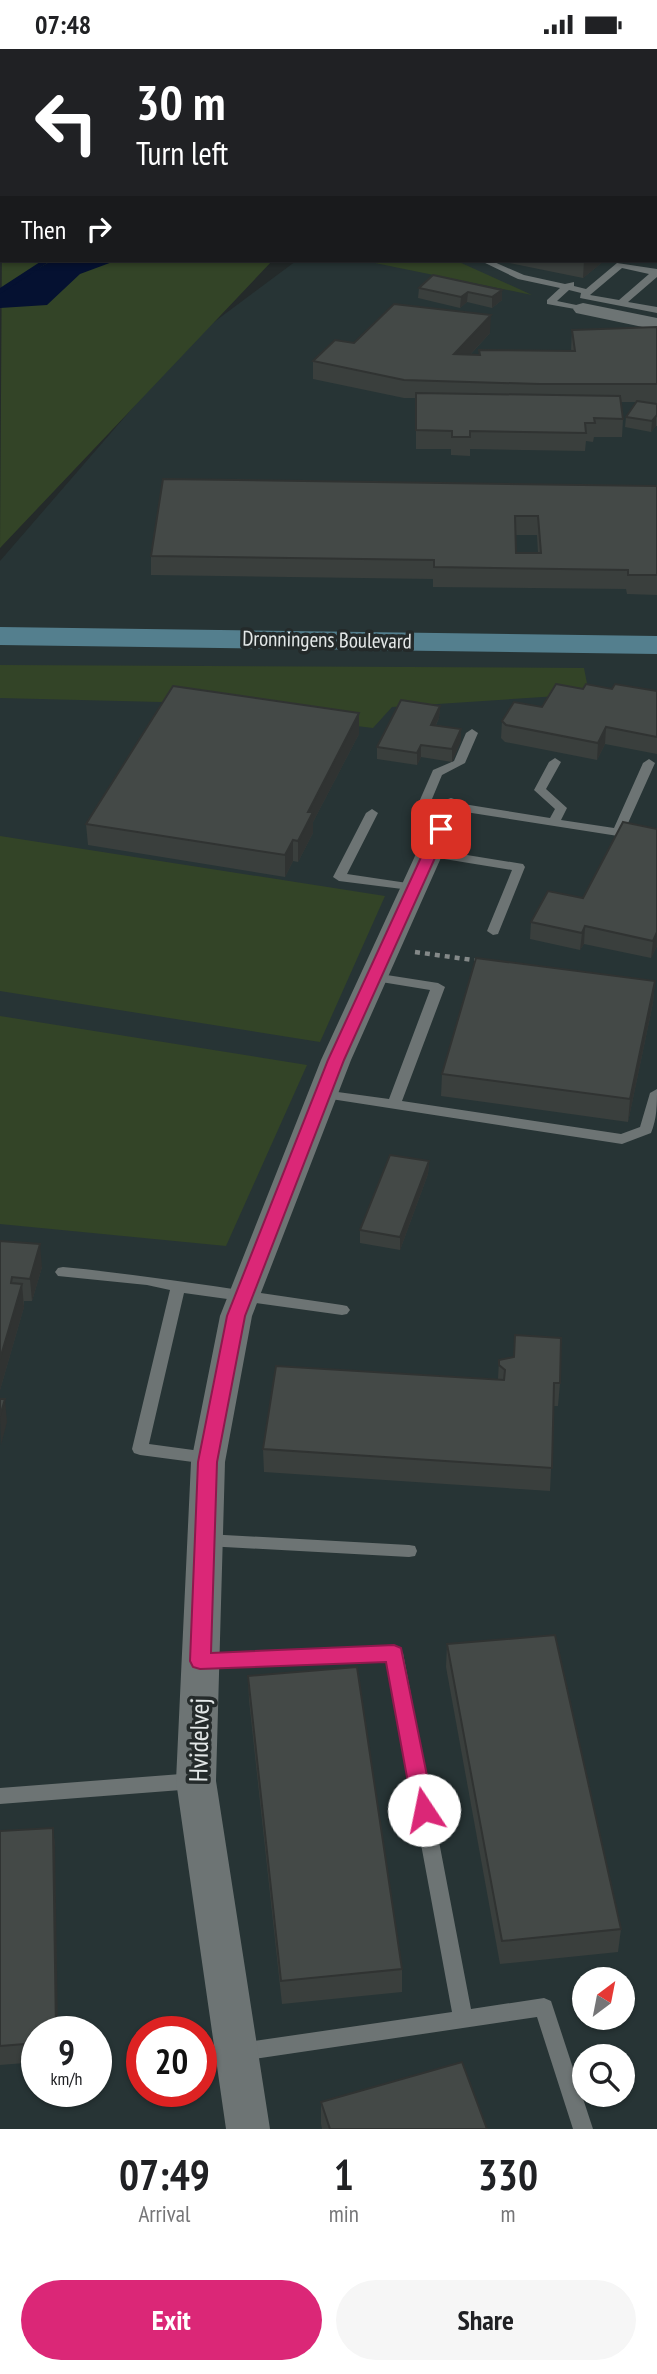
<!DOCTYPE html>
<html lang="en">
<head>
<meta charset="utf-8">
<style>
	body { margin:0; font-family:"PT Sans Narrow",sans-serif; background:#f6f6f6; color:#202124; height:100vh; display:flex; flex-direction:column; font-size:26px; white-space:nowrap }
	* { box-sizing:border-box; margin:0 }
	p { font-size:23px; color:#757577 }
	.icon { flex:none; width:38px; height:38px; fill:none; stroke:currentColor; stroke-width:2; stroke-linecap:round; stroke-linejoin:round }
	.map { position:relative; height:2080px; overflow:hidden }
	.side { display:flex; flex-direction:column; background:#fff; flex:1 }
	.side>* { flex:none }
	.banner { position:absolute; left:0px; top:0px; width:658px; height:214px; box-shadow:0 2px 5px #0004; background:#202124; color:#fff; overflow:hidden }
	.needle { width:46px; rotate:32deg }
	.fabs { position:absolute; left:572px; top:1918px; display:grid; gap:14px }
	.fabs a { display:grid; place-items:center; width:63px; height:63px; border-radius:50%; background:#fff; box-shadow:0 2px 5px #0004; font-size:35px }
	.speed { position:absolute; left:21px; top:1967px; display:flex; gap:14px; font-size:35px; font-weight:700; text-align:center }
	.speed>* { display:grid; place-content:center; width:91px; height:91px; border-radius:50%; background:#fff; box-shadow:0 2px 5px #0004; line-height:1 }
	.speed small { font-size:18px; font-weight:400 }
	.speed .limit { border:10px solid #d22; background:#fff; color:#111 }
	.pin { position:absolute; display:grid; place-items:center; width:60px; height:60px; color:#fff; margin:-30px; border-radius:14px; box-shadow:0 4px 10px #0006 }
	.me { position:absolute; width:77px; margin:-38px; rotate:349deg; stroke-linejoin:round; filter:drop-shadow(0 0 5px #0008) }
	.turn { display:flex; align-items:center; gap:24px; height:147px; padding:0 21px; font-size:32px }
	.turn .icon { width:91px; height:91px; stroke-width:2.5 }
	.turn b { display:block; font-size:49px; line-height:60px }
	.then { display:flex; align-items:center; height:66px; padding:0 21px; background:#0003; gap:14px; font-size:26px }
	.eta { display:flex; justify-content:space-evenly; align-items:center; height:119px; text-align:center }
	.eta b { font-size:42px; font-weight:700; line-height:49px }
	.button { display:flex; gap:14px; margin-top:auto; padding:14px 21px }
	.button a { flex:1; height:80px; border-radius:42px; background:#db2777; color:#fff; font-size:28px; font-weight:700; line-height:80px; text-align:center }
	.button a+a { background:#f6f6f6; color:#202124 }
	.status { display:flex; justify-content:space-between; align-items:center; height:49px; padding:0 35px; background:#fff; direction:ltr }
	.status svg { height:19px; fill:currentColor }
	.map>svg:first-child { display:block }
</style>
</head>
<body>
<div class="status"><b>07:48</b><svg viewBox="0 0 49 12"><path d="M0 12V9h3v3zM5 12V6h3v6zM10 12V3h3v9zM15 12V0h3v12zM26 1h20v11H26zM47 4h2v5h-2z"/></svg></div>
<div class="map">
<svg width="657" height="2080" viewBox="0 0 657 2080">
	<rect width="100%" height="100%" fill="#242a2a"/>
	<path fill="#273435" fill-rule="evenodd" d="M 609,0 L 657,0 L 657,2080 L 0,2080 L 0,512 L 194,288 L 296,212 L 656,212 L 656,2 ZM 584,1930 L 623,1930 L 623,1969 L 584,1969 ZM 37,1983 L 96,1983 L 96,2042 L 37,2042 ZM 142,1983 L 201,1983 L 201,2042 L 142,2042 ZM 584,2007 L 623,2007 L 623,2046 L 584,2046 Z"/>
	<g fill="#334427">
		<path d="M 2,194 L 2,212 L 272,212 L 0,499 Z"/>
		<path d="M 365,212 L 457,212 L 532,246 Z"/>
		<path d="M 0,616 L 584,619 L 589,645 L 392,658 L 373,679 L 161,653 L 0,649 Z"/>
		<path d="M 0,787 L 385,847 L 320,993 L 0,942 Z"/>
		<path d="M 0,967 L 307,1016 L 226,1197 L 0,1175 Z"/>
	</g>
	<path fill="#051131" d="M 51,212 L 115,212 L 80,225 L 47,256 L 0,259 L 0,242 Z"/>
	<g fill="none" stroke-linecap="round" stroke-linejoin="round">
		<path stroke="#051131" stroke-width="5" d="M 0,242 L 46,212"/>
		<g stroke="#848989" stroke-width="2.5" stroke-dasharray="3.5 3.5" stroke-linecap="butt">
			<path d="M 449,0 L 459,2"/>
			<path d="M 539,0 L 550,2"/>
		</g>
		<path stroke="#848989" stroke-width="4.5" stroke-dasharray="5 5" stroke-linecap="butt" d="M 415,903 L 480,912"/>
		<g fill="#6d7474" fill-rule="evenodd">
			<path d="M 120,0 L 137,2 L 122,2 Z"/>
			<rect x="656" y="163" width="1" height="6"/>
			<path d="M 481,212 L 492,212 L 524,226 L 565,235 L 574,233 L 574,237 L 586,240 L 617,214 L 657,220 L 657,228 L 628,253 L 657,258 L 657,264 L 580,249 L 581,244 L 569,241 L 557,252 L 586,258 L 586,262 L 547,255 L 547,251 L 560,239 L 518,230 ZM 622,219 L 649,225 L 619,251 L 590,246 Z"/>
			<path d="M 472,680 L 478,684 L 465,714 L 442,726 L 432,750 L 550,769 L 555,760 L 534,741 L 549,713 L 555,709 L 561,713 L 546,740 L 567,759 L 561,771 L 614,779 L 643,714 L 649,710 L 655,714 L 624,783 L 618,787 L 421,756 L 419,753 L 433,721 L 454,712 L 466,684 Z"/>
			<path d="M 372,760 L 378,764 L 347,825 L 414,835 L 418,836 L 420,839 L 418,842 L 339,832 L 333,828 L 366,764 Z"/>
			<path d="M 430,800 L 523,815 L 525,818 L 498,885 L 493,886 L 487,882 L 512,821 L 426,807 L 424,804 Z"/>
			<path d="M 374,924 L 438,934 L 445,938 L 402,1052 L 621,1085 L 640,1078 L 650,1044 L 657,1040 C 657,1055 657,1070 651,1084 L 622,1095 L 318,1048 L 316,1045 L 323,1041 L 389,1050 L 430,941 L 369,931 L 367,928 L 369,925 Z"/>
			<path d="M 63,1218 C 156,1227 249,1243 342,1256 L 347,1257 L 350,1261 L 347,1265 L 342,1266 L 184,1244 L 149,1395 L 208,1403 L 214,1405 L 216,1409 L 214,1413 L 208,1415 L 140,1406 L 134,1404 L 132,1400 L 170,1241 L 147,1236 L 58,1227 L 55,1223 L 58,1219 Z"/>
			<path d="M 206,1485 L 409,1496 L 415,1497 L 417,1502 L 415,1507 L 409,1508 L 206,1497 L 200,1496 L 198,1491 L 200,1486 Z"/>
			<path d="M 394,1597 L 400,1599 L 403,1604 L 471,1960 L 544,1949 L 551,1952 L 593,2080 L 573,2080 L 537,1968 L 241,2012 L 234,2009 L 231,2003 L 234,1997 L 241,1994 L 452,1963 L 387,1611 L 201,1619 L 195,1617 L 192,1612 L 195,1607 L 201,1605 Z"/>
			<path d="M 194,1724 L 201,1727 L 203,1732 L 201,1737 L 194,1740 L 0,1755 L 0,1739 Z"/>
		</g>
		<g fill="#6d7474" fill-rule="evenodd">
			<path d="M 583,254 L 657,269 L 657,281 L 576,264 L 573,260 L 576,256 Z"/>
			<path d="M 451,749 L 460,752 L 464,757 L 351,1011 L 252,1267 L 225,1413 L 216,1732 L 270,2080 L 226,2080 L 176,1732 L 191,1413 L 220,1267 L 321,1011 L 438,757 L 442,752 Z"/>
		</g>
		<g fill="#547f8e" fill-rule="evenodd">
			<path d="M 484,0 L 513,0 L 514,2 L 485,2 Z"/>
			<rect x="656" y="22" width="1" height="12"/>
			<path d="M 0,578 L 657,587 L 657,605 L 0,596 Z"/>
		</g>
	</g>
	<g fill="#3a3f3d" fill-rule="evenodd">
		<path d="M 195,0 L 339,0 L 336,2 L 205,2 Z"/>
		<path d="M 500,212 L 604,212 L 583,229 Z"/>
		<path d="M 419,239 L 502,241 L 502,251 L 492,259 L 467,253 L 460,259 L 418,249 Z"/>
		<path d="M 657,278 L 657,354 L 648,354 L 657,355 L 657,377 L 656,377 L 651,383 L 625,378 L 626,368 L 636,353 L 621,353 L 623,370 L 622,388 L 594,388 L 593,393 L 586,392 L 585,402 L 470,400 L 470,407 L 451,406 L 451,400 L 416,400 L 416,349 L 404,349 L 313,330 L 313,312 L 354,294 L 490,284 L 470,306 L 571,302 L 572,281 Z"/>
		<path d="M 657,437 L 657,546 L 627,545 L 626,540 L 433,538 L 433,530 L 151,526 L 151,507 ZM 515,486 L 537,486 L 538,504 L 516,504 Z"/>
		<path d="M 583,640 L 612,640 L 657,642 L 657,705 L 605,695 L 597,711 L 505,693 L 501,689 L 502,672 L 542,658 Z"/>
		<path d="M 440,657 L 439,669 L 436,676 L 461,680 L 461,692 L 452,713 L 421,708 L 417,716 L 377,710 L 377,698 Z"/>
		<path d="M 359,685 L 313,773 L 313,784 L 298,813 L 293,812 L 285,828 L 88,796 L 86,775 Z"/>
		<path d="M 657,780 L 657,897 L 651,909 L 584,895 L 580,901 L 530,890 L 531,873 L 583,849 Z"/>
		<path d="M 655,932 L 653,954 L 628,1073 L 441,1047 L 442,1025 Z"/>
		<path d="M 429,1112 L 428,1125 L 400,1201 L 360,1194 L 360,1181 Z"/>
		<path d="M 0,1192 L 42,1218 L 32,1252 L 24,1252 L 24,1258 L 0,1341 Z"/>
		<path d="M 499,1311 L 560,1334 L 558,1357 L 554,1357 L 550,1442 L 264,1423 L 263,1400 L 498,1330 Z"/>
		<path d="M 447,1595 L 621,1880 L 618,1903 L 500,1915 L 446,1618 Z"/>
		<path d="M 248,1627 L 402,1920 L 402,1943 L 282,1955 L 249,1651 Z"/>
		<path d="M 53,1779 L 55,1797 L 37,1983 L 37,2013 L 0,2016 L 0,1782 Z"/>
		<path d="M 321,2053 L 487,2080 L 322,2080 L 321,2075 Z"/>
	</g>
	<g fill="#303332">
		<path d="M 314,0 L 339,0 L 336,2 L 311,2 Z"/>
		<path d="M 584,212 L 604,212 L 583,229 Z"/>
		<path d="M 502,241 L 502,251 L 492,259 L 492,248 Z"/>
		<path d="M 468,243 L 467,253 L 460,259 L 461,248 Z"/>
		<path d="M 491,266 L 490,284 L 454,323 L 454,305 Z"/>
		<path d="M 656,366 L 656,377 L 651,383 L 652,372 Z"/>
		<path d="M 440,657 L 439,669 L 430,687 L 431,676 Z"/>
		<path d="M 359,664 L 359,685 L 313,773 L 313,784 L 298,813 L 298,792 L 308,763 Z"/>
		<path d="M 606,678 L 605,695 L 597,711 L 598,694 Z"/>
		<path d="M 461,680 L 461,692 L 452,713 L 452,700 Z"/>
		<path d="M 421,696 L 421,708 L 417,716 L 417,704 Z"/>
		<path d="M 293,791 L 293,812 L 285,828 L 285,806 Z"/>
		<path d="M 585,877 L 584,895 L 580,901 L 582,884 Z"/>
		<path d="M 657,883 L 657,897 L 651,909 L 653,892 Z"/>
		<path d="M 655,932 L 653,954 L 628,1073 L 630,1050 Z"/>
		<path d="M 429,1112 L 428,1125 L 400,1201 L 400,1188 Z"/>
		<path d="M 40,1195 L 42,1218 L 32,1252 L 30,1230 Z"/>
		<path d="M 22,1235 L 24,1258 L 0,1341 L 0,1310 Z"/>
		<path d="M 5,1350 L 7,1373 L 1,1396 L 0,1367 Z"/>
		<path d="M 53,1779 L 55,1797 L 58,1983 L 56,1983 Z"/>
	</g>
	<g fill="#444947" stroke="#303332" stroke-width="2" fill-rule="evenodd">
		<path d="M 73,0 L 124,0 L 121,2 L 70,2 Z"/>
		<path d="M 278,0 L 314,0 L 311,2 L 288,2 Z"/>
		<rect x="656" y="40" width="1" height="53"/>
		<rect x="656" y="118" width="1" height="27"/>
		<path d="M 433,226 L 502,241 L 492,248 L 468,243 L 461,248 L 419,239 Z"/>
		<path d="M 394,255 L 491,266 L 454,305 L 480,306 L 479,301 L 575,302 L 572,281 L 657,278 L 657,335 L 539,335 L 404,331 L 313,312 L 335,291 L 354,294 Z"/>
		<path d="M 416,344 L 620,347 L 623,370 L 594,369 L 595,374 L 585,374 L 586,384 L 470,382 L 470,388 L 452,388 L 452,382 L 416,381 Z"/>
		<path d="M 637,352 L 657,355 L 657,366 L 652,372 L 626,368 Z"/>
		<path d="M 163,430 L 657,437 L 657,526 L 628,526 L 628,521 L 434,518 L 434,511 L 151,507 ZM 515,467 L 538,467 L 541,504 L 516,504 Z"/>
		<path d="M 556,635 L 583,640 L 586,635 L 612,640 L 615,635 L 657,642 L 657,688 L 606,678 L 598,694 L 506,676 L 502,672 L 514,653 L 542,658 Z"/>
		<path d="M 173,637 L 359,664 L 308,763 L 313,763 L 298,792 L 293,791 L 285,806 L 86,775 Z"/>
		<path d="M 401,651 L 440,657 L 431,676 L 461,680 L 452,700 L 421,696 L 417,704 L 377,698 Z"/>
		<path d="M 623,773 L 657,780 L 657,883 L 653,892 L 585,877 L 582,884 L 531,873 L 548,842 L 583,849 Z"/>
		<path d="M 476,909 L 655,932 L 630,1050 L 442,1025 Z"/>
		<path d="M 390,1106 L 429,1112 L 400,1188 L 360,1181 Z"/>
		<path d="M 0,1192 L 40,1195 L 30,1230 L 12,1228 L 11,1234 L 22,1235 L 0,1310 Z"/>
		<path d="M 515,1286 L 561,1289 L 560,1334 L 554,1334 L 552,1419 L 263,1400 L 276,1317 L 504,1331 L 505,1321 L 499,1316 L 499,1311 L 514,1308 Z"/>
		<path d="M 0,1350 L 5,1350 L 0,1367 Z"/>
		<path d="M 555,1586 L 621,1880 L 502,1892 L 447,1595 Z"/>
		<path d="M 357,1618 L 402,1920 L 281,1932 L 248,1627 Z"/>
		<path d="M 53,1779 L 56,1983 L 37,1983 L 37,1994 L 0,1997 L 0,1782 Z"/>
		<path d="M 462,2013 L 487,2080 L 330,2080 L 321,2053 Z"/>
	</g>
	<path fill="#db2777" stroke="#8e194d" stroke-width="2" d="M 441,776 L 448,780 L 344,1011 L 245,1267 L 217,1413 L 211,1604 L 394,1596 L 401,1599 L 434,1761 L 431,1767 L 424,1770 L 416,1767 L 413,1761 L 386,1613 L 200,1620 L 193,1618 L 190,1612 L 198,1413 L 227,1267 L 328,1011 L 434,780 Z"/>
	<g text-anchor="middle" stroke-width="7" stroke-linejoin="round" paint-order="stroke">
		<g font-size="21" fill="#e4e8e8" stroke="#242a2a">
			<text transform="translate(327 591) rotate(1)" y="7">Dronningens Boulevard</text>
		</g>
		<g font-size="26" fill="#e4e8e8" stroke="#242a2a">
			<text transform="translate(199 1691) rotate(-89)" y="9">Hvidelvej</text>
		</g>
	</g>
</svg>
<div class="fabs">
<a><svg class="needle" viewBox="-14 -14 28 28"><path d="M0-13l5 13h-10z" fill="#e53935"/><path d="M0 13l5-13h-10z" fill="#757577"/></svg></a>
<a><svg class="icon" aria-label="search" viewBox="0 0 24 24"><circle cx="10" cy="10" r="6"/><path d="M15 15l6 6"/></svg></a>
</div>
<div class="speed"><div>9<small>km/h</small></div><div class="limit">20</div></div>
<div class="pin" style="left:441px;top:780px;background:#d93025"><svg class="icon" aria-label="arrive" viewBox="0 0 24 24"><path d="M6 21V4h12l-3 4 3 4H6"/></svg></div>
<svg class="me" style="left:424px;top:1761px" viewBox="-20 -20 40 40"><circle r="19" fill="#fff"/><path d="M0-13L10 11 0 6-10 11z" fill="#db2777"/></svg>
<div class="banner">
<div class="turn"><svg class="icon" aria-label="left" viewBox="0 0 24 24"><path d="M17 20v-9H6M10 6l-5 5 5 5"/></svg><div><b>30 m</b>Turn left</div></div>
<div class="then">Then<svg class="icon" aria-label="right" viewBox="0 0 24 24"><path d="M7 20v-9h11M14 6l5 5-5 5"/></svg></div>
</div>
</div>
<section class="side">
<div class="eta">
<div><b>07:49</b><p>Arrival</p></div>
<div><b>1</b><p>min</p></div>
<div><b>330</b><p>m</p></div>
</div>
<div class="button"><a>Exit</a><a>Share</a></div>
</section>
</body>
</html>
